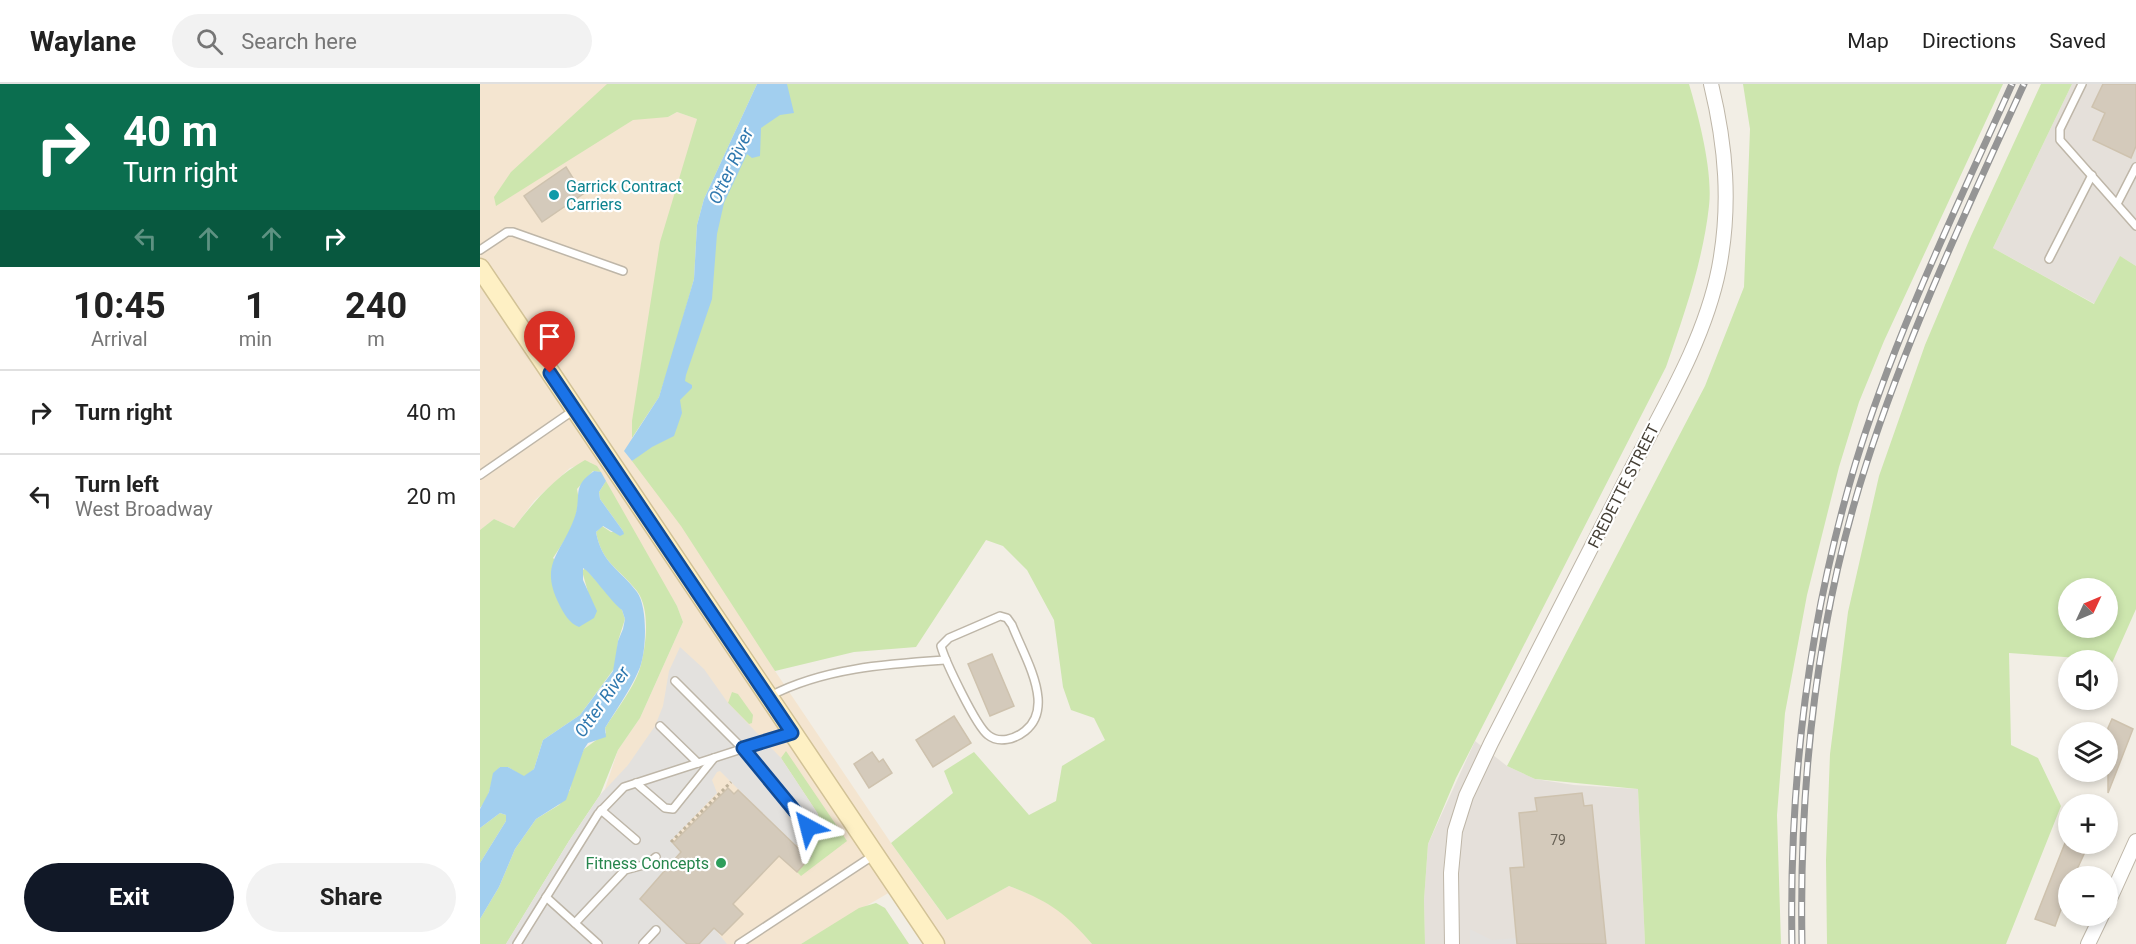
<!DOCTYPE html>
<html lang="en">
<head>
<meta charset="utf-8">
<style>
	body { margin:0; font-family:Roboto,sans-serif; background:#f2f2f2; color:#222; height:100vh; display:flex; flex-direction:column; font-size:22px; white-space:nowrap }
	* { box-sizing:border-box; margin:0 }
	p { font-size:20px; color:#767676 }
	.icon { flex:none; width:33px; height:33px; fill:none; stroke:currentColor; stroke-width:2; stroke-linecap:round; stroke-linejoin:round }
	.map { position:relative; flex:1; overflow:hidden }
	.side { display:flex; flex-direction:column; background:#fff; width:480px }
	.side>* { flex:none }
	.top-card { background:#0b6e4f; color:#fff; overflow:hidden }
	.needle { width:39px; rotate:46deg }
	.buttons { position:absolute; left:1578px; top:494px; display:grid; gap:12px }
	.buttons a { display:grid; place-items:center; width:60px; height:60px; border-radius:50%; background:#fff; box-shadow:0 3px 9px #0003; font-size:30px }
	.pin { position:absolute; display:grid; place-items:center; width:51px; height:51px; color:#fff; margin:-62px -26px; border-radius:50% 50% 50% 0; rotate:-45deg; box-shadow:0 0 6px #0007 }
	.pin .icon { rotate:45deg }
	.me { position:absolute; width:66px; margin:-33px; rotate:322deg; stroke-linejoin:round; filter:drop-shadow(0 0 4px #0008) }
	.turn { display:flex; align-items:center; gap:21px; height:126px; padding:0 24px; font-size:27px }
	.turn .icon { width:78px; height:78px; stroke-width:2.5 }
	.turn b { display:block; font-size:42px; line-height:51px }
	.lanes { display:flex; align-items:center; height:57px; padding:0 24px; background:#0003; justify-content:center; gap:30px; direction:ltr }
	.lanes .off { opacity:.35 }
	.eta { display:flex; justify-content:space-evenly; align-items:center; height:102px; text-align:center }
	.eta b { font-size:36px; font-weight:700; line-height:42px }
	.cta { display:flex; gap:12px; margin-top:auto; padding:12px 24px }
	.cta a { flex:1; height:69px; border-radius:36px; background:#111827; color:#fff; font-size:24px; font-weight:700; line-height:69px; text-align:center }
	.cta a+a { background:#f2f2f2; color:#222 }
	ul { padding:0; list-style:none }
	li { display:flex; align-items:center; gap:18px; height:84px; padding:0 24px; border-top:2px solid #e0e0e0 }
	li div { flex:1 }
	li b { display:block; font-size:22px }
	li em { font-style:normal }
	header { display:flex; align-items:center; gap:36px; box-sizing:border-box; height:84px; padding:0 30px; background:#fff; border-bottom:2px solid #e0e0e0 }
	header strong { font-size:28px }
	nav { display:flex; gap:33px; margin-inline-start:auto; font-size:21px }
	.search { width:420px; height:54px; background:#f2f2f2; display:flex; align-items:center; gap:15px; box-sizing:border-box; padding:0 21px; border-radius:33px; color:#767676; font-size:22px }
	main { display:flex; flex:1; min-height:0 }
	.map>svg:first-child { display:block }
</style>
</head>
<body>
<header>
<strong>Waylane</strong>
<div class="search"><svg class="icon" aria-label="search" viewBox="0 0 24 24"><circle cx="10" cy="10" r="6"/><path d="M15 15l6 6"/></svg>Search here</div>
<nav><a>Map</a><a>Directions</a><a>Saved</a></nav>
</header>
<main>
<section class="side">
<div class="top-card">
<div class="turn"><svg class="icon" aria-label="right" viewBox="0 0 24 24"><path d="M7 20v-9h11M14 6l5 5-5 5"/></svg><div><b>40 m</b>Turn right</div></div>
<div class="lanes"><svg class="icon off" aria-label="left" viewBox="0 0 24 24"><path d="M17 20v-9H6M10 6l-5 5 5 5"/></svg><svg class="icon off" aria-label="ahead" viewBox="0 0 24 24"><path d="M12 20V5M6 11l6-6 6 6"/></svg><svg class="icon off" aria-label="ahead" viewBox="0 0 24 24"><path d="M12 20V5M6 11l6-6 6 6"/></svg><svg class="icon" aria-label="right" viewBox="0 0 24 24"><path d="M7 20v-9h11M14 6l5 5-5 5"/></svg></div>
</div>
<div class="eta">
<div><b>10:45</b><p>Arrival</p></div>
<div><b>1</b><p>min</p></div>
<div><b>240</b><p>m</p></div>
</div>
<ul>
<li><svg class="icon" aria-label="right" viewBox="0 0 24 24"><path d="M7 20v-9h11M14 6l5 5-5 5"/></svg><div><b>Turn right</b></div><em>40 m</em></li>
<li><svg class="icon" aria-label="left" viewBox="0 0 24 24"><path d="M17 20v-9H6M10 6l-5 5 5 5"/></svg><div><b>Turn left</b><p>West Broadway</p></div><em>20 m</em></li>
</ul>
<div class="cta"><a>Exit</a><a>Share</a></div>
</section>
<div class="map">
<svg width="1656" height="860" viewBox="0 0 1656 860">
	<rect width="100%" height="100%" fill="#f2eee5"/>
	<path fill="#f4e5d0" d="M 0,0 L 134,0 L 188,33 L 197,28 L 217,35 L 162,273 L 152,354 L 295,587 L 411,759 L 466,835 L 529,802 L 557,813 L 588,832 L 612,860 L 455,860 L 417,804 L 321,860 L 26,860 L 125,705 L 138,666 L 160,634 L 203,538 L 197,522 L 110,378 L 90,384 L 54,417 L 34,444 L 14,435 L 0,446 Z"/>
	<g fill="#e5e0da">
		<path d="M 1592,0 L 1656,0 L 1656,182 L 1643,174 L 1615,220 L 1513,164 Z"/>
		<path d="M 995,657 L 1027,682 L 1055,695 L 1094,701 L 1158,705 L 1165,860 L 945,860 L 944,816 L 948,760 Z"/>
	</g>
	<g fill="#cde6ae" fill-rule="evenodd">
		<path d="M 127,0 L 277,0 L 224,115 L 217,141 L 214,195 L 191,276 L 179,313 L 152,354 L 152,337 L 180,158 L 217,35 L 197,28 L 188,33 L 153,36 L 16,122 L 14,113 L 31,88 Z"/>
		<path d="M 288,0 L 1209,0 C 1219,34 1233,87 1229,122 C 1223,177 1204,231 1186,283 L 976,694 L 948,760 L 944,816 L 945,860 L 612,860 C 585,828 568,817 529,802 L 467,836 L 411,759 L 473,709 L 464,687 L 494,668 L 549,731 L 576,717 L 582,682 L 625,656 L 614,634 L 591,626 L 583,603 L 574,536 L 547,486 L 523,462 L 506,456 L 436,563 L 374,568 L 295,587 L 201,442 L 152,377 L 158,372 L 186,327 L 228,133 Z"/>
		<path d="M 1263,0 L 1523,0 L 1404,257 L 1379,318 L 1359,383 L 1327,511 L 1305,629 L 1297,731 L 1301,860 L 1165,860 L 1158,705 L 1055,695 L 1027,682 L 1225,302 L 1264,203 L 1270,45 Z"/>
		<path d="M 1561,0 L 1592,0 L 1513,164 L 1614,220 L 1640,172 L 1656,182 L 1656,525 L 1632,579 L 1628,576 L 1529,569 L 1531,661 L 1558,674 L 1581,722 L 1526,860 L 1347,860 L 1346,776 L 1350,670 L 1368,528 L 1399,392 L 1445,261 L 1491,152 ZM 1588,504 L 1628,504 L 1628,543 L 1588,543 Z"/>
		<path d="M 105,376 L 117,382 L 121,388 L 113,387 L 97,405 C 103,429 86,455 73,474 L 108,508 L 102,487 L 105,484 L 142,526 L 145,535 L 138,557 L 136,582 L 100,631 L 63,656 L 54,685 L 44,693 L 28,683 L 20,683 C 9,694 12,713 0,724 L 0,446 L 14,435 L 34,444 C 54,417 76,392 105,376 Z"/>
		<path d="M 126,397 L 197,522 L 203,538 L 160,634 L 138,666 L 120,711 L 89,757 L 26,860 L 0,860 L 0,835 L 19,803 L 35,765 L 56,735 L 79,721 L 90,706 L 93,689 L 104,665 L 126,649 L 125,644 C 135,628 155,602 160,584 C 166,563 171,526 157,507 C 139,484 122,480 116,448 L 122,442 L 131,448 L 143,447 L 120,415 L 119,408 Z"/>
		<path d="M 252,608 L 258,610 L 273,631 L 272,639 L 269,640 L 248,619 Z"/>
		<path d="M 306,667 L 367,757 L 321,792 L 317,788 L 330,772 L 321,763 L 339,747 L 338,730 L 301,674 Z"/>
		<path d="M 20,729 L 26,731 L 26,737 L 0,779 L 0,744 Z"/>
		<path d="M 396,819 L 405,824 L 429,860 L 321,860 L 379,824 Z"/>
	</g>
	<g fill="#e3e1de">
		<path d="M 200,563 L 224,585 L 248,619 L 301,674 L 338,730 L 339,747 L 321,763 L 312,759 L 240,687 L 237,688 L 232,696 L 237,709 L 191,757 L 201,768 L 160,815 L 207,860 L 26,860 L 89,757 L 120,711 L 148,681 L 175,642 L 183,622 L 189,587 Z"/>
		<path d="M 234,844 L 247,860 L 219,860 Z"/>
		<path d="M 990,845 L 1012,856 L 1037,854 L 1037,860 L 990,860 Z"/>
	</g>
	<g fill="#a2cfef">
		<path d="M 277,0 L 307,0 L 314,29 L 300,31 L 281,44 L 280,72 L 272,74 L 267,70 L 244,119 L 237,150 L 232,215 L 206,291 L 205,297 L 212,301 L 212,304 L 200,316 L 202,329 L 194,352 L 172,363 L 152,377 L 144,367 L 179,313 L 214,195 L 217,141 L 224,115 Z"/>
		<path d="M 114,387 L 121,388 L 126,397 L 119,408 L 120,415 L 143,447 L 144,450 L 140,452 L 123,442 L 116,448 C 122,480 139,484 157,508 C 168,523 167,571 158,588 C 149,608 136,626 125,644 L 126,653 L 108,659 L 104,665 L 86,716 L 56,735 L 35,765 L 19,803 L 0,835 L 0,779 L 26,737 L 26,731 L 20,729 L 0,744 L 0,725 L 9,708 L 13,689 L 20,683 L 28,683 L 44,692 L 54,685 L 63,656 L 100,631 L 133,587 L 138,557 L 143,545 L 145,535 L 142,526 C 131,518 110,487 103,484 L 103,496 L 117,527 L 114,534 L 99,543 C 89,539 84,530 79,520 C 59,480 81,470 94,435 C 103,411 90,404 114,387 Z"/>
	</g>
	<g fill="#d4cabb" stroke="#cec2ae" stroke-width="1.5">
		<path d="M 1623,0 L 1656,0 L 1656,62 L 1651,74 L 1613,56 L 1625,29 L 1612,23 Z"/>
		<path d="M 86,83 L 103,110 L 62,138 L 44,112 Z"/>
		<path d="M 512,570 L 534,622 L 510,632 L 488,580 Z"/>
		<path d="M 474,632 L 491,659 L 453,683 L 436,656 Z"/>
		<path d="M 1632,635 L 1653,645 L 1628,709 L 1628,644 Z"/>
		<path d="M 392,668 L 399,678 L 403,675 L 412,689 L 389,704 L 374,680 Z"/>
		<path d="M 248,704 L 254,710 L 258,706 L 319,765 L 321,763 L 331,772 L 317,788 L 299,772 L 253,820 L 263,830 L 242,851 L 234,844 L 219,860 L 207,860 L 160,815 L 201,768 L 193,759 Z"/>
		<path d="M 1102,709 L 1104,722 L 1112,721 L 1126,860 L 1037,860 L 1030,784 L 1044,783 L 1039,729 L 1057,727 L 1055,714 Z"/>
		<path d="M 1585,759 L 1609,759 L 1594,792 L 1588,792 L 1588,806 L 1575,842 L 1555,835 Z"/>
	</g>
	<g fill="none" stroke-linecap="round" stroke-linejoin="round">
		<g stroke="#beb6a8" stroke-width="10">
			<g id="service">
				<path d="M 1602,0 L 1580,45 L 1580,56 L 1656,142"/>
				<path d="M 1637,120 L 1656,83"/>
				<path d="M 0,166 L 27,148 L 33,148 L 143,187"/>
				<path d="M 1569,175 L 1612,91"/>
				<path d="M 0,391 L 94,326"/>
				<path d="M 520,532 L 527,534 L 532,541 C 541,564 556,590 558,614 C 559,627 555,639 545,647 C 535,655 519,660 508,651 C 496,642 465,577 461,562 L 469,554 Z"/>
				<path d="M 195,597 L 279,681 L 328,743"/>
				<path d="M 290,612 C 344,584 406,580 466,576"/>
				<path d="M 180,642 L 218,679"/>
				<path d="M 156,699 L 185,724 L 193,725 L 234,674"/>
				<path d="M 121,726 L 156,756"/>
				<path d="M 66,813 L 118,860"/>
				<path d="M 95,839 L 145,786 L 167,780 L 176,773"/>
				<path d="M 37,860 L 118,730 L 144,703 L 311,649"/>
				<path d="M 163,860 L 176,846"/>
				<path d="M 259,860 L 394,771"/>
			</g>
		</g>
		<g stroke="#beb6a8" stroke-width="16">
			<g id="minor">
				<path d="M 1628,819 L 1656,757"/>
				<path d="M 972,860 L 971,789 L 975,747 L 986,712 L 1011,659 C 1058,567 1105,476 1152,384 C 1185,321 1225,255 1239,184 C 1251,121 1246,62 1231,0"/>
				<path d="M 1608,860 L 1622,831"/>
			</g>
		</g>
		<g stroke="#d2c296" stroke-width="21">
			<path id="secondary" d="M 0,184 L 455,860"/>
		</g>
		<path stroke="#bfb29a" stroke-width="3" stroke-dasharray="3 3" stroke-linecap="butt" d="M 191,758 L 251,698"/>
		<use href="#service" stroke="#fff" stroke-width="7"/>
		<use href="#minor" stroke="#fff" stroke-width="14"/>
		<use href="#secondary" stroke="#fef0c4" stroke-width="18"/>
		<g stroke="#959595" stroke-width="7">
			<g id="rail">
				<path d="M 1312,860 C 1309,697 1328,538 1375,381 C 1415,250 1476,125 1532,0"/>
				<path d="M 1322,860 C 1319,698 1336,536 1386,381 C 1428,250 1487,125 1544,0"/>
			</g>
		</g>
		<use href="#rail" stroke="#fff" stroke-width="4.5" stroke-dasharray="14" stroke-linecap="butt"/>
	</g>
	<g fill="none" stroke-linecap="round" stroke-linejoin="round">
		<g stroke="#114b97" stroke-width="15">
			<path id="route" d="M 70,289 L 312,649 L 263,664 L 328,743"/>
		</g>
		<use href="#route" stroke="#1a73e8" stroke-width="10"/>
	</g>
	<circle fill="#0f9aa8" stroke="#fff" stroke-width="2" cx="74" cy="111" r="6"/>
	<circle fill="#2e9e5b" stroke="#fff" stroke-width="2" cx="241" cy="779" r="6"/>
	<g text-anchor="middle" stroke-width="4.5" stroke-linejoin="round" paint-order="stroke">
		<g font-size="14" fill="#696256">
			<text x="1078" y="761">79</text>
		</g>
		<g font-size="16" fill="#0d838f" stroke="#fff" text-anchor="start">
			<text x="86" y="108">Garrick Contract<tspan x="86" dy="18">Carriers</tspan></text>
		</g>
		<g font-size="16" fill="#453f35" stroke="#fff">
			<text transform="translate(1143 402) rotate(-63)" y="6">FREDETTE STREET</text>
		</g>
		<g font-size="16" fill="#27864d" stroke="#fff" text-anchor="end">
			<text x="229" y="785">Fitness Concepts</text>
		</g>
		<g font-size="18" font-style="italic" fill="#3079af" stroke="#fff">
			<text transform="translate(251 82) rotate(-65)" y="6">Otter River</text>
			<text transform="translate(122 618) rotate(-55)" y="6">Otter River</text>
		</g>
	</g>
</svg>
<div class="buttons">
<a><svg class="needle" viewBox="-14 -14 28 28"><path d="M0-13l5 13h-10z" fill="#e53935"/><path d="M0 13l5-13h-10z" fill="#767676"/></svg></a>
<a><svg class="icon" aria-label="sound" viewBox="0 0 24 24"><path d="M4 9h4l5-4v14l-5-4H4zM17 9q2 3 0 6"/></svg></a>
<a><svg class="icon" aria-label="layers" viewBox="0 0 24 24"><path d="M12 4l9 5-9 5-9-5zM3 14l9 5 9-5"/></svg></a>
<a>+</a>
<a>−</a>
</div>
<div class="pin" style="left:70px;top:289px;background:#d93025"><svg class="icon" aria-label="arrive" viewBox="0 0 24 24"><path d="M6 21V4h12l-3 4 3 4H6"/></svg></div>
<svg class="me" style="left:328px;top:743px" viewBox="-20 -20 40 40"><path d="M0-17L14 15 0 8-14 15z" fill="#1a73e8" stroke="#fff" stroke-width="4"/></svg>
</div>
</main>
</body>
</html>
